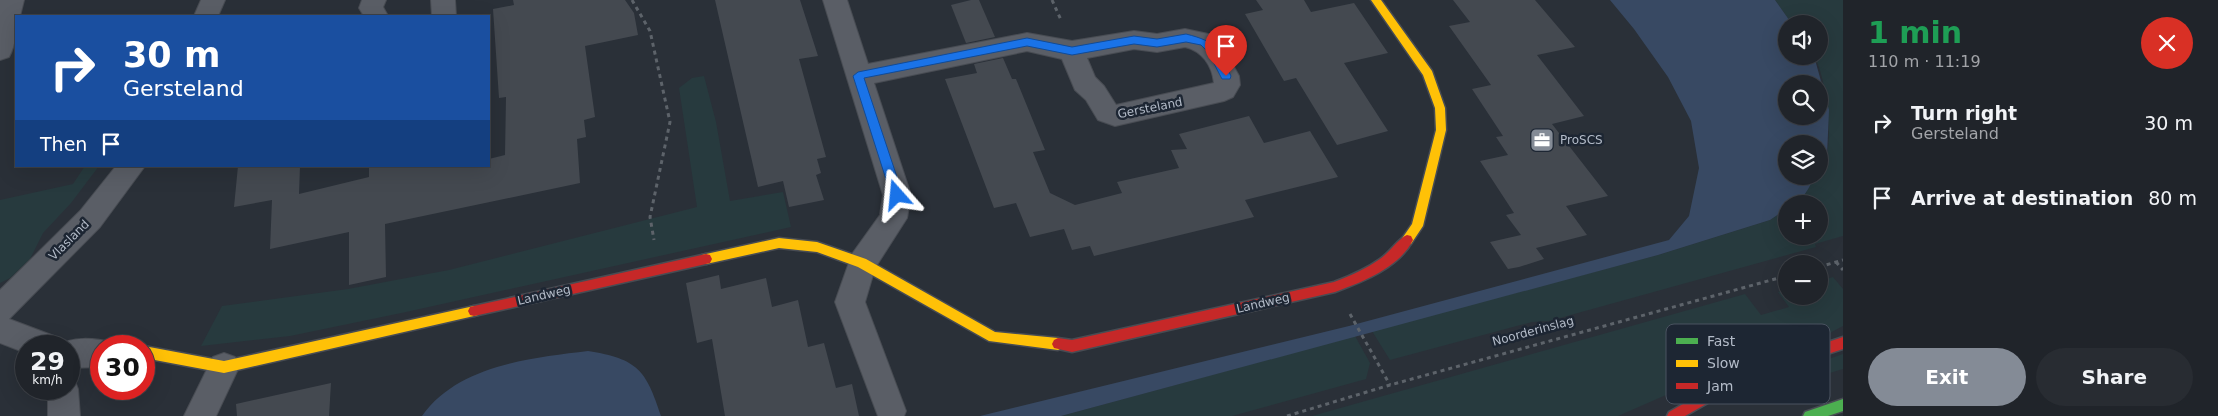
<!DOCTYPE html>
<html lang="en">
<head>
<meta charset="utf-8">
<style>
	body { margin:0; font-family:"DejaVu Sans",sans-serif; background:#282c32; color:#f1f3f6; height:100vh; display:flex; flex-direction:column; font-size:19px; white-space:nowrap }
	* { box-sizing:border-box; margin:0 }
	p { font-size:16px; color:#a2a4a8 }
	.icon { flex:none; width:28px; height:28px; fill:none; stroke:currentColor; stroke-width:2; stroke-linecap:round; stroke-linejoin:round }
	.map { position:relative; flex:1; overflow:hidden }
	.drawer { display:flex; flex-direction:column; background:#20242a; width:375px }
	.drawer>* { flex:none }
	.banner { position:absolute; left:15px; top:15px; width:475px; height:152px; border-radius:0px; box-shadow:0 5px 20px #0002,0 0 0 1px #3d4147; background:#1a4fa0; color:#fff; overflow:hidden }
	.buttons { position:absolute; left:1778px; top:15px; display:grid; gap:10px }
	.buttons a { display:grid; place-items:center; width:50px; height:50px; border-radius:50%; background:#20242a; box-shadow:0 5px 20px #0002,0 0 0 1px #3d4147; font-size:25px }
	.speed { position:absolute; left:15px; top:335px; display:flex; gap:10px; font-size:25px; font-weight:700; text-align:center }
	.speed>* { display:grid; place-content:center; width:65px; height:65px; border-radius:50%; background:#20242a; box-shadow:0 5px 20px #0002,0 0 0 1px #3d4147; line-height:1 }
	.speed small { font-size:12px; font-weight:400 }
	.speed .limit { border:8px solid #d22; background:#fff; color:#111 }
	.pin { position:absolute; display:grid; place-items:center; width:42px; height:42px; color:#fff; margin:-51px -21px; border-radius:50% 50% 50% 0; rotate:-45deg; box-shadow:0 0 5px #0007 }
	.pin .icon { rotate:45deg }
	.me { position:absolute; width:55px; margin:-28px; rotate:342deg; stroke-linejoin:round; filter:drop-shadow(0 0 4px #0008) }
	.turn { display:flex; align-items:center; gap:18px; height:105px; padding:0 25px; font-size:22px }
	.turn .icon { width:65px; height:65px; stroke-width:2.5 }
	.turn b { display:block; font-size:35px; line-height:42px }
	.then { display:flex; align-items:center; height:48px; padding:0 25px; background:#0003; gap:10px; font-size:19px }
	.round { display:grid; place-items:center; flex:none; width:52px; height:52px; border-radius:26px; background:#282c32 }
	.summary { display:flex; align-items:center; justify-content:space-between; height:85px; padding:0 25px }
	h1 { font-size:30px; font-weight:700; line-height:38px; color:#1e9e55 }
	.primary-button { display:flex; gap:10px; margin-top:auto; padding:10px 25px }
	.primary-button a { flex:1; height:58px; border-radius:30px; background:#848b96; color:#fff; font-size:20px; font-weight:700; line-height:58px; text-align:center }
	.primary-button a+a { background:#282c32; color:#f1f3f6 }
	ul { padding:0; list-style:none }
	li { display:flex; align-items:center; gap:15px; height:75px; padding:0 25px }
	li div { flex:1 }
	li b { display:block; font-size:19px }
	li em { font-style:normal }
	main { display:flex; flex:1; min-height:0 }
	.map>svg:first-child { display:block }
</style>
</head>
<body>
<main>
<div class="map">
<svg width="1843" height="416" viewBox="0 0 1843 416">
	<rect width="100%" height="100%" fill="#2a3038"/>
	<g fill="#273a3e">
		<path d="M 1775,0 L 1843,0 L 1843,236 L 1815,244 L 1816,247 L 1549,321 L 1532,322 L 1390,360 L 1372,331 L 1658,255 L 1770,220 L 1786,209 L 1786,236 L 1819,236 L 1819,204 L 1794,204 L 1803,198 L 1815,176 L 1819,176 C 1819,167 1825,163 1827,155 C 1832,132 1826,76 1814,56 L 1819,56 L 1819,24 L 1792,24 Z"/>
		<path d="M 704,76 L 716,122 L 730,201 L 783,192 L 791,227 L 406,312 L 290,336 L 201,346 L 222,306 L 348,289 L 449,270 L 697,207 L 679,88 L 692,78 Z"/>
		<path d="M 85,166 L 99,166 L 71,203 L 43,233 L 30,259 L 10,278 L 0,283 L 0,200 L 73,184 Z"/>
		<path d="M 1833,277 L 1843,289 L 1843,326 L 1826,335 L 1714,374 L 1618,416 L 1312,416 L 1745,294 L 1761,315 L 1789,307 L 1778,292 L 1786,290 L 1786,296 L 1819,296 L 1819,281 Z"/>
		<path d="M 1355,336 L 1370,363 L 1366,379 L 1232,416 L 1061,416 Z"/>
		<path d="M 1843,354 L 1843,369 L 1773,390 L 1767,380 Z"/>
	</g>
	<g fill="#384963" fill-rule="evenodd">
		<path d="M 1610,0 L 1775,0 L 1792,24 L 1786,24 L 1786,56 L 1814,56 L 1829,110 L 1827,156 L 1819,170 L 1819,144 L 1786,144 L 1786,176 L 1815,176 C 1808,189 1803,204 1786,204 L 1786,209 L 1770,220 L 1658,255 L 1061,416 L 980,416 L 1349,326 L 1669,240 L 1689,216 L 1699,168 L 1691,121 L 1668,77 L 1634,29 ZM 1786,84 L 1819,84 L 1819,116 L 1786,116 Z"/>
		<path d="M 588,351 C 638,359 646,370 661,416 L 422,416 C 458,365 531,358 588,351 Z"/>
	</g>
	<g fill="#444950">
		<path d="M 513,0 L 625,0 L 634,13 L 638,35 L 585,46 L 595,117 L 584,120 L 586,137 L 577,139 L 580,183 L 385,224 L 386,277 L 349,285 L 349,232 L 270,249 L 272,200 L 234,207 L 238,166 L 300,166 L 299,194 L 369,177 L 369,166 L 489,166 L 489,159 L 505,155 L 506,97 L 499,98 L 493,9 L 514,5 Z"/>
		<path d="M 715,0 L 800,0 L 818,56 L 799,59 L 826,157 L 817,159 L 821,173 L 816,175 L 824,200 L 789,207 L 783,181 L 758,187 Z"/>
		<path d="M 971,0 L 979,0 L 995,37 L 966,43 L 951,5 Z"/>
		<path d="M 1256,0 L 1304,0 L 1311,12 L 1354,3 L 1388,53 L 1344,63 L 1388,131 L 1337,145 L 1296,78 L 1284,81 L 1245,14 L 1263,10 Z"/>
		<path d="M 1453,0 L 1535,0 L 1575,47 L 1537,55 L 1584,116 L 1552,124 L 1608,196 L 1566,206 L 1587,235 L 1536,248 L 1544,259 L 1519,267 L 1508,269 L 1490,242 L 1521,235 L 1506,215 L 1514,213 L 1480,161 L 1508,155 L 1496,137 L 1503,136 L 1472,89 L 1491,85 L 1449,26 L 1470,22 Z"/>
		<path d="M 1003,58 L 1012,79 L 1016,79 L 1045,150 L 1033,152 L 1050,193 L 1075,205 L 1122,193 L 1117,182 L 1179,168 L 1171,150 L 1187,149 L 1179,134 L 1249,116 L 1264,143 L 1310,131 L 1338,177 L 1245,200 L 1254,217 L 1094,256 L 1090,246 L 1072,250 L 1064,229 L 1030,237 L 1016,203 L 994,208 L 945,79 L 977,73 L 974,64 Z"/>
		<path d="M 719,275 L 721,289 L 766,278 L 772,307 L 798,300 L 808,347 L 824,343 L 836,388 L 852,384 L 859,416 L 725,416 L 712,339 L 697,343 L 686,283 Z"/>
		<path d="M 331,383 L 329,416 L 237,416 L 236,404 Z"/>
	</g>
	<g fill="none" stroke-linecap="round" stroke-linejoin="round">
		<g stroke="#484c53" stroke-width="2">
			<g id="street">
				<path d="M 0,0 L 24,0 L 20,16 L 16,16 C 16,31 16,44 9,57 L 0,60 Z"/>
				<path d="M 201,0 L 225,0 L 218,16 L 194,16 Z"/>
				<path d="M 362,0 L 386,0 L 383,7 L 388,16 L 364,16 L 359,8 Z"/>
				<path d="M 431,0 L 455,0 L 456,16 L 432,16 Z"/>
				<path d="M 823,0 L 847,0 L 868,64 L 1027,33 L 1072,41 L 1134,31 L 1157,34 L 1185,29 L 1213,35 L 1224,49 L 1239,76 L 1240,85 L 1233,97 L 1224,101 L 1115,126 L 1098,120 L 1086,100 L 1075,90 L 1062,59 L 1027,51 L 874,83 L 911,195 L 907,218 L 875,268 L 865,302 L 906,411 L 904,416 L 878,416 L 835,302 L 852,254 L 880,215 L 883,195 ZM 1185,47 C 1202,51 1212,65 1214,83 L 1116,105 L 1104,86 L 1095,77 L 1087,58 L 1134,49 L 1157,52 Z"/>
				<path d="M 116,166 L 145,166 L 100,227 L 9,319 L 54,336 L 58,346 C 70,336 97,338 112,343 L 113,346 L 101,346 L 101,367 L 69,368 L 69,346 L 26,346 L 26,353 L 0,343 L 0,290 L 80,211 Z"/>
				<path d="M 224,353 L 235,357 L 239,367 L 216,416 L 184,416 L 213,357 Z"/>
				<path d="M 69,377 L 74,379 L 78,389 L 80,416 L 48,416 L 48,389 L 69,389 Z"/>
			</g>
		</g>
		<g stroke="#484c53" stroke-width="3">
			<path id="fast" d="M 1843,399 L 1843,411 L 1828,416 L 1803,416 L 1805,412 Z"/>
		</g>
		<g stroke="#484c53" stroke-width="3">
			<g id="slow">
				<path d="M 1371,0 L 1381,0 L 1432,71 L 1445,108 L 1446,130 L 1423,226 L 1411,244 L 1407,245 L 1403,244 L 1401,240 L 1412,224 L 1436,130 L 1435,108 L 1423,75 Z"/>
				<path d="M 779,238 L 817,242 L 866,259 L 995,332 L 1058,338 L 1062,340 L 1064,344 L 1062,348 L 1058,350 L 989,341 L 858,267 L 817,252 L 779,248 L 706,264 L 702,263 L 700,259 L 702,255 L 706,254 Z"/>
				<path d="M 474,306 L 478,307 L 480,311 L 478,315 L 474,316 L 224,373 L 144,358 L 144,346 L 224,361 Z"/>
			</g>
		</g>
		<g stroke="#484c53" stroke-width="3">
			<g id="jam">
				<path d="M 1407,235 L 1411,236 L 1413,240 C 1399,268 1362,282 1335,292 L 1072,352 L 1054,348 L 1052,344 L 1054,340 L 1058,338 L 1072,340 L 1334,282 C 1350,276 1366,269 1380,259 C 1389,253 1399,238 1407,235 Z"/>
				<path d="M 706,254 L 710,255 L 712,259 L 710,263 L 706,264 L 474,316 L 470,315 L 468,311 L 470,307 L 474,306 Z"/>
				<path d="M 1843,337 L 1843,349 L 1748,380 L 1685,416 L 1667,416 L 1669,412 L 1741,371 Z"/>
			</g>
		</g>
		<g stroke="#5d636a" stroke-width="3" stroke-dasharray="4 4" stroke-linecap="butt">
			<path d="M 632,0 L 650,31 L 670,122 L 650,217 L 654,240"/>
			<path d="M 1052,0 L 1061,20"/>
			<path d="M 1836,262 L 1843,270"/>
			<path d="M 1819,267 L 1843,260"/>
			<path d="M 1350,314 L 1390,385"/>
			<path d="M 1287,416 L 1390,385 L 1786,276"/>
		</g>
		<use href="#street" fill="#5a5e66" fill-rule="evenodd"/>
		<use href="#fast" fill="#4caf50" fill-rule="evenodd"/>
		<use href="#slow" fill="#ffc107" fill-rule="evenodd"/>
		<use href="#jam" fill="#c62828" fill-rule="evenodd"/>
	</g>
	<path fill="#1a73e8" stroke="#114b97" d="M 1186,34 C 1218,42 1217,48 1231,76 L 1230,79 L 1222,79 L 1208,52 L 1201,45 L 1186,42 L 1157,47 L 1134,44 L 1072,55 L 1027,46 L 864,78 L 903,195 L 897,199 L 891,195 L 853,76 L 858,72 L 1027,38 L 1072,47 L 1134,36 L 1157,39 Z"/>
	<defs>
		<g id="office-square" transform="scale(1.25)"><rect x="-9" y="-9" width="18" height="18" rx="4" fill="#848b96" stroke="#1d2633"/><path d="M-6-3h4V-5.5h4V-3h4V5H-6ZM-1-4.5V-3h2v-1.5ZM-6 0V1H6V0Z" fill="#fff"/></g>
	</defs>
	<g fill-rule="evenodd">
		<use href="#office-square" x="1542" y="140"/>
	</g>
	<g text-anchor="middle" stroke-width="5" stroke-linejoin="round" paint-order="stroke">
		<g font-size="12" fill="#b4bcc9" stroke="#1d2633">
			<text transform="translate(1150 108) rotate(-11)" y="4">Gersteland</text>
			<text transform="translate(69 240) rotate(-45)" y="4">Vlasland</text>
			<text transform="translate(544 295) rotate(-13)" y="4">Landweg</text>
			<text transform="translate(1263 303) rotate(-13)" y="4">Landweg</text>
			<text transform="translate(1533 331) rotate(-15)" y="4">Noorderinslag</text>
		</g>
		<g font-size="12" fill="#b4bcc9" stroke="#1d2633" text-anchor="start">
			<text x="1560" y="144">ProSCS</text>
		</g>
	</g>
	<rect x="1666" y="324" width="164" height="80" rx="8" fill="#1d2633" stroke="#4a5360" stroke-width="1"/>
	<rect x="1676" y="338" width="22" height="6" fill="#4caf50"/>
	<rect x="1676" y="360" width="22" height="7" fill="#ffc107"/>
	<rect x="1676" y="383" width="22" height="6" fill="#c62828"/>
	<g font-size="14" fill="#b4bcc9">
		<text x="1707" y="346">Fast</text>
		<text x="1707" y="368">Slow</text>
		<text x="1707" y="391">Jam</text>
	</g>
</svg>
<div class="buttons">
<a><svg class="icon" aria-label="sound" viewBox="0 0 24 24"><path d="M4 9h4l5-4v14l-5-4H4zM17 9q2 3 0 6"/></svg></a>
<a><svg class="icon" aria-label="search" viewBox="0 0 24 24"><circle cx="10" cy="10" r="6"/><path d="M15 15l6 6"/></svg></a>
<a><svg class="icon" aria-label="layers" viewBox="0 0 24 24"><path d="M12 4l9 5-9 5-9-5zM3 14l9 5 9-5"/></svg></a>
<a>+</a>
<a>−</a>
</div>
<div class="speed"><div>29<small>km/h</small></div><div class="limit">30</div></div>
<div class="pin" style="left:1226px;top:76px;background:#d93025"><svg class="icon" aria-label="arrive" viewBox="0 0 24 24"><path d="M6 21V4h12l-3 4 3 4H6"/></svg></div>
<svg class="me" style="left:897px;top:195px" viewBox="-20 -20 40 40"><path d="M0-17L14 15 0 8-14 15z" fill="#1a73e8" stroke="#fff" stroke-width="4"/></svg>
<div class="banner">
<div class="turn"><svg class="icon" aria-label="right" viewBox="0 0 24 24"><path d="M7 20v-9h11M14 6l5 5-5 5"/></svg><div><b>30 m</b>Gersteland</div></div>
<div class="then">Then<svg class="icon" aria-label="arrive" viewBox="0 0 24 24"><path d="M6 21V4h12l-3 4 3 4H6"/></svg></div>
</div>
</div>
<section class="drawer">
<div class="summary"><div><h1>1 min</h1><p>110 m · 11:19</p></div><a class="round" style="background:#d93025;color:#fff"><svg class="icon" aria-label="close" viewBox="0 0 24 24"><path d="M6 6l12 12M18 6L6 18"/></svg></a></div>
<ul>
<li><svg class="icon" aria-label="right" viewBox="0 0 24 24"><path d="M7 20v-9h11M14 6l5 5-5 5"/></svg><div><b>Turn right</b><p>Gersteland</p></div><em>30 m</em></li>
<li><svg class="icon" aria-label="arrive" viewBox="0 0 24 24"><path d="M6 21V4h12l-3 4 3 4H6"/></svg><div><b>Arrive at destination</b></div><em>80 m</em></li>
</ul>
<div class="primary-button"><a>Exit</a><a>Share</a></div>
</section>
</main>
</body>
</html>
